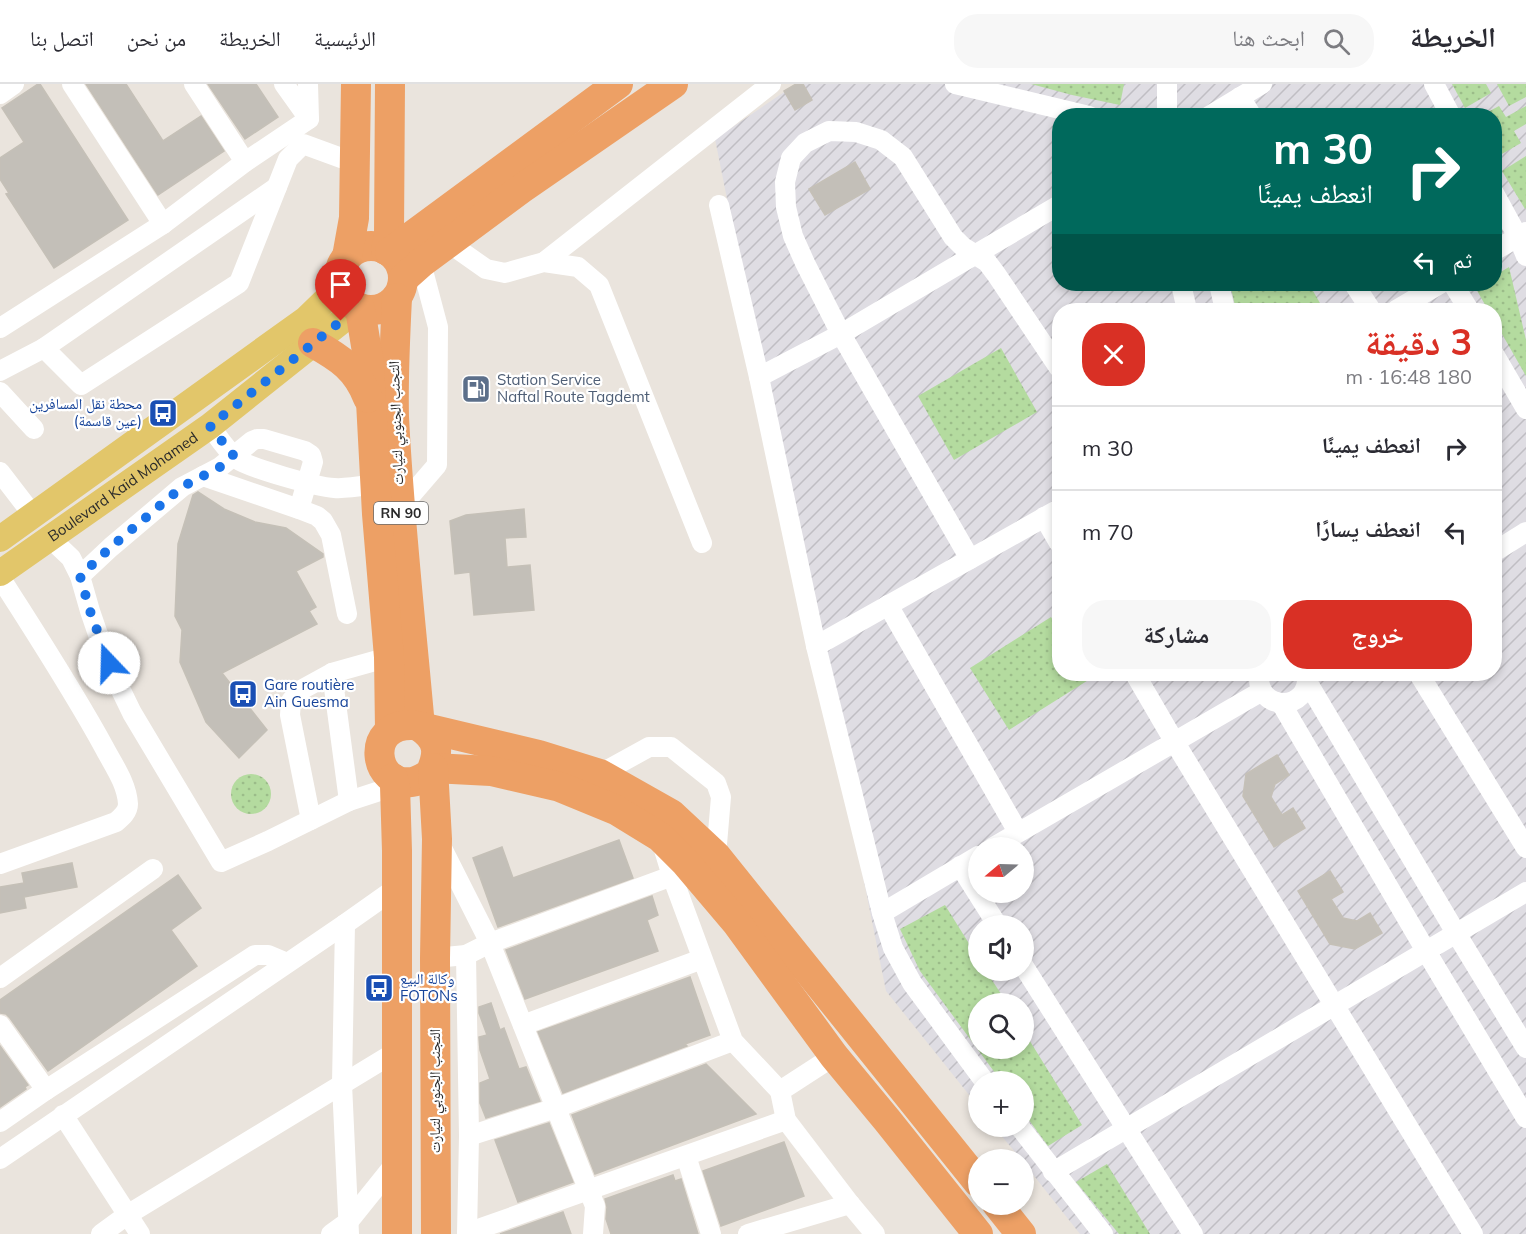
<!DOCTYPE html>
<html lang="ar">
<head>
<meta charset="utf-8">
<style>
	body { margin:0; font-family:Mulish,"Noto Naskh Arabic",sans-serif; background:#f7f7f7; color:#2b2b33; direction:rtl; height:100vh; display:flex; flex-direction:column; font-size:22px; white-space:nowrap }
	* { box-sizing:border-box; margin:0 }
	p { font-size:20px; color:#7c7c81 }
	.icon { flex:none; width:33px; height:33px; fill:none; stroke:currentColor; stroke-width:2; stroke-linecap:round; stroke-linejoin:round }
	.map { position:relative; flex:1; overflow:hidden; direction:ltr }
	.details { position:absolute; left:1052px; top:219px; width:450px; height:378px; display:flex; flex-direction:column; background:#fff; border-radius:24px; box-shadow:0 3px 9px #0003; direction:rtl }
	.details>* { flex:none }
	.top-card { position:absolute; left:1052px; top:24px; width:450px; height:183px; border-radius:24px; box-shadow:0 3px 9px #0003; direction:rtl; background:#00695c; color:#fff; overflow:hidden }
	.needle { width:39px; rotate:251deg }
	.fabs { position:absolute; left:968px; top:753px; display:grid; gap:12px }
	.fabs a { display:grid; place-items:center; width:66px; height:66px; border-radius:50%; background:#fff; box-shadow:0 3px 9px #0003; font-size:30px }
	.pin { position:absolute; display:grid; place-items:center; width:51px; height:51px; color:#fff; margin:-62px -26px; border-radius:50% 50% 50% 0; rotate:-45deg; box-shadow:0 0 6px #0007 }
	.pin .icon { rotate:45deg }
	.me { position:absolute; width:66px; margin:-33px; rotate:339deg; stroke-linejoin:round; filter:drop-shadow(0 0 4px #0008) }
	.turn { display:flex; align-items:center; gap:21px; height:126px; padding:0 30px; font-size:27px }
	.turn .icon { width:78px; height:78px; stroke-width:2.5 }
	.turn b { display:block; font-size:42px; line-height:51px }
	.then { display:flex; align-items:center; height:57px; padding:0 30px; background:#0003; gap:12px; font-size:22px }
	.round { display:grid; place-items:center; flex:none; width:63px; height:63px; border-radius:24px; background:#f7f7f7 }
	.overview { display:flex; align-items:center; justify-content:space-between; height:102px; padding:0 30px }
	h1 { font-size:36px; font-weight:700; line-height:45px; color:#d93025 }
	.cta { display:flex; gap:12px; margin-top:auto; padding:12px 30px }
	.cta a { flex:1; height:69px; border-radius:24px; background:#d93025; color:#fff; font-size:24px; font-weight:700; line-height:69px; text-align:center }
	.cta a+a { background:#f7f7f7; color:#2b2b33 }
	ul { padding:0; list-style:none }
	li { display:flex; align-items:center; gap:18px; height:84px; padding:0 30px; border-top:2px solid #e1e1e2 }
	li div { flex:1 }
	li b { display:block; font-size:22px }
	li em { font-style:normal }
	header { display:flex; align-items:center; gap:36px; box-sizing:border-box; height:84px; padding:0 30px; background:#fff; border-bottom:2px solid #e1e1e2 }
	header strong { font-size:28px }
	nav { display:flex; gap:33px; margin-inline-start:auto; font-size:21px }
	.search { width:420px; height:54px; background:#f7f7f7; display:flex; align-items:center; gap:15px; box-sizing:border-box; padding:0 21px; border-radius:24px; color:#7c7c81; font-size:22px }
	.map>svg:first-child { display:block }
</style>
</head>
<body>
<header>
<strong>الخريطة</strong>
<div class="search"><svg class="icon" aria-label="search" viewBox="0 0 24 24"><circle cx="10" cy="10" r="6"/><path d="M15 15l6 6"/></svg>ابحث هنا</div>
<nav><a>الرئيسية</a><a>الخريطة</a><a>من نحن</a><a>اتصل بنا</a></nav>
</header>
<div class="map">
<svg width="1526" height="1150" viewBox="0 0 1526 1150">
	<defs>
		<pattern id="industrial-furrows" width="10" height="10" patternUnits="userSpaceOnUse" patternTransform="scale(1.5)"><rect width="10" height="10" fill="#dfdde3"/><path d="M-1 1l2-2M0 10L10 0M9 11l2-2" fill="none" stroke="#c0bec3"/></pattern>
		<pattern id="grass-dots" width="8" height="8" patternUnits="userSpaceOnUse" patternTransform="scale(1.5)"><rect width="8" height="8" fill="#b4db9f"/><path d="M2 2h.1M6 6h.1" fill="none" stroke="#9bbc89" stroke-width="1.8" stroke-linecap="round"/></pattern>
	</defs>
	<rect width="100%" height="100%" fill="#eae4dd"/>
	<path fill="url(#industrial-furrows)" fill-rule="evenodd" d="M 796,0 L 1526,0 L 1526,1150 L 1080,1150 L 1023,1078 L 1023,1076 L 1021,1075 L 994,1043 L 1023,1042 L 1023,998 L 978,998 L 978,1022 L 886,907 L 715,55 ZM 1059,32 L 1494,32 L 1494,200 L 1059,200 ZM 1059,226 L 1494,226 L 1494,590 L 1059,590 ZM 978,764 L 1023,764 L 1023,808 L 978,808 ZM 978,842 L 1023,842 L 1023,886 L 978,886 ZM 978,920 L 1023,920 L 1023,964 L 978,964 Z"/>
	<g fill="url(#grass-dots)">
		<path d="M 1031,0 L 1124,0 L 1120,21 L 1072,11 Z"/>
		<path d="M 1452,0 L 1486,0 L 1491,9 L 1465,24 Z"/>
		<path d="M 1497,0 L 1526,0 L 1526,13 L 1509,22 Z"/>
		<path d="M 1499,22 L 1506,33 L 1526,22 L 1526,40 L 1514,47 L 1521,59 L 1495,74 L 1494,32 L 1482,31 Z"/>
		<path d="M 1526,72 L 1526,124 L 1525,125 L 1502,87 Z"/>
		<path d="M 1509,183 L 1526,256 L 1526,292 L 1494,236 L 1494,226 L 1488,226 L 1475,203 L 1481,200 L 1494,200 L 1494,192 Z"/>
		<path d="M 1230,200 L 1309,200 L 1324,226 L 1236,226 Z"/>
		<path d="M 1001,264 L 1037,328 L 954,376 L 918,312 Z"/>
		<path d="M 1051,533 L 1059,546 L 1059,590 L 1086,590 L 1090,595 L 1009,646 L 970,584 Z"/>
		<circle cx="251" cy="710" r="20"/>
		<path d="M 945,821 L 978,874 L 978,886 L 986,887 L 1007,919 L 978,920 L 978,964 L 1023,964 L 1023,946 L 1082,1041 L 1048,1062 L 1023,1028 L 1023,998 L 1001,997 L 920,887 L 900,845 Z"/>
		<path d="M 1107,1080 L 1150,1150 L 1119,1150 L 1076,1098 Z"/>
	</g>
	<g fill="#c3bfb8" stroke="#c5c0b7" stroke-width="1.5">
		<path d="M 38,0 L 40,0 L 128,136 L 54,184 L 6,110 L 9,109 L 0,95 L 0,74 L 24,58 L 2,24 Z"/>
		<path d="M 86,0 L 126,0 L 163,57 L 201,32 L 224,67 L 158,111 Z"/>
		<path d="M 208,0 L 256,0 L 278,33 L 245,55 Z"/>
		<path d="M 796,0 L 803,0 L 812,16 L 795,26 L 784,7 Z"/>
		<path d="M 855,78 L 870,105 L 825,131 L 809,105 Z"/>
		<path d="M 198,408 L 224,425 L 255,438 L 286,444 L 323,470 L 323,473 L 296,487 L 316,523 L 309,527 L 317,540 L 222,589 L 267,646 L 239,674 L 206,638 L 180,578 L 182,546 L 175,532 L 178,460 L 193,411 Z"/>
		<path d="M 524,425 L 526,453 L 505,454 L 507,483 L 530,481 L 534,526 L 474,531 L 470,488 L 455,490 L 450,437 L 466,431 Z"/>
		<path d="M 1277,671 L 1289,691 L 1275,700 L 1271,713 L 1282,731 L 1293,724 L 1305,744 L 1274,763 L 1243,712 L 1246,690 Z"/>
		<path d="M 619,756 L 633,794 L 498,843 L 473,774 L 502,763 L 513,794 Z"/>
		<path d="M 72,779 L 77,803 L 24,813 L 26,824 L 0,829 L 0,803 L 24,799 L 22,789 Z"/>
		<path d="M 1330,787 L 1343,808 L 1331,815 L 1343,834 L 1357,837 L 1370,829 L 1382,849 L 1355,865 L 1330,860 L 1298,807 Z"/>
		<path d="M 178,791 L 201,824 L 171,846 L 197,882 L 48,987 L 10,934 L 6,930 L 0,929 L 0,916 Z"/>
		<path d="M 652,812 L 658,831 L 647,836 L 658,867 L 525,915 L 506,866 Z"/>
		<path d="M 690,893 L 710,951 L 685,960 L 687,962 L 563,1009 L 538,948 Z"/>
		<path d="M 491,919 L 500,946 L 504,944 L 519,985 L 526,983 L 540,1017 L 486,1034 L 480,1019 L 480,999 L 490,995 L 480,966 L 479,953 L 487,951 L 479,929 L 479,923 Z"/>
		<path d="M 0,962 L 28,1001 L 25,1003 L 26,1005 L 0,1023 Z"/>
		<path d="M 706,980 L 756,1030 L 595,1090 L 572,1031 Z"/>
		<path d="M 549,1039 L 573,1098 L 518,1118 L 495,1056 Z"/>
		<path d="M 784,1058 L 804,1112 L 721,1142 L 703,1087 Z"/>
		<path d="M 673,1091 L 675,1097 L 681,1095 L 698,1150 L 611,1150 L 606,1135 L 607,1123 L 605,1115 Z"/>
		<path d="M 563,1128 L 571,1150 L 500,1150 Z"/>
	</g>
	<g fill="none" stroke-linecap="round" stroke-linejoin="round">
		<g stroke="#fff" stroke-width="20">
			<path d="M 72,0 L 163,140"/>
			<path d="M 194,0 L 245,78"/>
			<path d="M 308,0 L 309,35"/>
			<path d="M 955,0 L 1089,32"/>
			<path d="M 1434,0 L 1451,32"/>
			<path d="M 0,10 L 14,0"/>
			<path d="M 1240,13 L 1252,32"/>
			<path d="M 1167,32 L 1167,0"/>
			<path d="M 1209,32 L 1262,0"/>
			<path d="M 1494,109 L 1518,153 L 1526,172"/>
			<path d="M 719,121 L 759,293 L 816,562 L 882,829 L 893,864 L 912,899 L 985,998"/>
			<path d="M 449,159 L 486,185 L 505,189 L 544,178 L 578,183 L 599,201 L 702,459"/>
			<path d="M 1494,167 L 1526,148"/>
			<path d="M 544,178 L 771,0"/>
			<path d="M 1181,200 L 1187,226"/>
			<path d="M 1219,200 L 1225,226"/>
			<path d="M 1354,200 L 1371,226"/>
			<path d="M 1453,200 L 1469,226"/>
			<path d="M 1396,226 L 1440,200"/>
			<path d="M 0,244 L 163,140 L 245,78 L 309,35 L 284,0"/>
			<path d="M 44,264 L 277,103"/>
			<path d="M 1494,270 L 1526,325"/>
			<path d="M 0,287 L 44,264 L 81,301 L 239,199 L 288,75 L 303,60 L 355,79"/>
			<path d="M 759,293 L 841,250 L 1059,121"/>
			<path d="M 0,308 L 34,345"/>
			<path d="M 210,342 C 218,353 226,366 237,375 C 249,384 317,403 334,404 C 347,405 362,402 375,400"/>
			<path d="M 0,388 L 33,431"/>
			<path d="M 203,392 L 299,425 L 317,432 L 323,437 L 331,451 L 347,530"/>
			<path d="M 400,424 L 437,381 L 438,243 L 421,179"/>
			<path d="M 1044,433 L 1059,459"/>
			<path d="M 50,454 L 71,474 L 80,492 L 90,527 L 102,562 L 116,596 L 132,629 L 221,778 L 268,757 L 349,717 L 395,702"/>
			<path d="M 1494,468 L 1526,448"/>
			<path d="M 970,475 L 841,250 L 805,179 L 793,152 L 786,123 L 785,98 L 791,74 L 805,59 L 829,47 L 856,48 L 881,56 L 903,73 L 953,153 L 963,163 L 987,178 L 996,190 L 1059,284"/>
			<path d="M 80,492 L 111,463 L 182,403 L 220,383 L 252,357 L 257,355 L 264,355 L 305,367 L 311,371 L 313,378 L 299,425"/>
			<path d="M 0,493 C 36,550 73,606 105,665 C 114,682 127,700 128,720 C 128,728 122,733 116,738 L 0,780"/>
			<path d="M 888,521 L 1018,748"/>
			<path d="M 816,562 L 1059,425"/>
			<path d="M 332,589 L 349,717"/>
			<path d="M 1135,590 L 1174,657 L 1473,1150"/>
			<path d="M 1259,590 C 1256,629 1311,628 1307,590"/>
			<path d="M 1419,590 L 1526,764"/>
			<path d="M 1308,599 L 1456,849 L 1526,964"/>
			<path d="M 1281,619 L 1426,867 L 1526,1034"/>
			<path d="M 600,690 L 649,663 L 671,663 L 716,699 L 721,713 L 716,772"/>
			<path d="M 311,736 L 290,631 L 291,617 L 301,606 L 332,589 L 389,573"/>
			<path d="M 662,759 L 672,792 L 733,957 L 780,1007"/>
			<path d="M 440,760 L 490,859 L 589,1107 L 595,1122 L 593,1150"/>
			<path d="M 992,764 L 1262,607"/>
			<path d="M 960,782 L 998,842"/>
			<path d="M 882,829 L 978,772"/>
			<path d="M 345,840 L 342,1000 L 349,1150"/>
			<path d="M 466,871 L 469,1052 L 467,1150"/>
			<path d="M 435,874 L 466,871 L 490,859 L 672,792"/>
			<path d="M 1023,881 L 1193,1150"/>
			<path d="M 0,894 L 153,785"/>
			<path d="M 0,941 L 46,1006"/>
			<path d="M 523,941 L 702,875"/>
			<path d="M 834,972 L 780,1007 L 786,1036 L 850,1120 L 875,1150"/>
			<path d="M 63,1031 L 140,1150"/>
			<path d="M 0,1038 L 46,1006 L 255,871 L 268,871 L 287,879"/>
			<path d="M 1019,1042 L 1103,1150"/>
			<path d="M 469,1052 L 556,1024 L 733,957"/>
			<path d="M 686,1072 L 711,1150"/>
			<path d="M 0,1075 L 345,840 L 396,804"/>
			<path d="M 1053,1088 L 1526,808"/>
			<path d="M 467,1149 L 786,1036"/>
			<path d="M 101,1150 L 127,1131 L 397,967"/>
			<path d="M 331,1150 L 349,1137 L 398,1076"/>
			<path d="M 748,1150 L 850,1120"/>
		</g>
		<g stroke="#e2c66a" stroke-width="26">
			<path d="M 0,455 L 306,235 L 340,202"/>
			<path id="s1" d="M 0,489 L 210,342 L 358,224"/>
		</g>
		<g stroke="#eda065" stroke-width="30">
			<circle cx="371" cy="194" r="32"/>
			<path d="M 386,166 L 389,150 L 390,0"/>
			<path d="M 390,168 L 618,0"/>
			<path d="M 347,173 L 354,134 L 356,0"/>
			<path d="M 403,195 L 421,179 L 521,105 L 673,0"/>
			<path d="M 397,214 C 395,253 393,293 394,333 C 399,436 411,540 420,643"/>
			<path d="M 360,225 L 369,280 L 377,430 L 389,573 L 390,646"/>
			<path d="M 313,259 C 340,274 357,285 368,314"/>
			<path d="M 420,643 C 440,657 439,670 430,690 C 424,693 419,697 412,698 C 373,704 364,639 413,641 L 539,671 L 600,690 L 671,730 L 716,772 L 978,1098"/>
			<path d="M 433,684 L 491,687 L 560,703 L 616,726 L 660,753 L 686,779 L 736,838 L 834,972 L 887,1036 L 978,1150"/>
			<path d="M 433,684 L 437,755 L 435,874 L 436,1150"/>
			<path d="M 393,694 L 395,702 L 397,767 L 397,1150"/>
			<path d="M 997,1120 L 1021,1150"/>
		</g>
	</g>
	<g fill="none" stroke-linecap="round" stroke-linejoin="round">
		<path stroke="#1a73e8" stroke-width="10" stroke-dasharray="0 18" d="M 109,579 L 90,527 L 80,492 L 111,463 L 182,403 L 220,383 L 233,371 L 210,342 L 341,237"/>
	</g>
	<defs>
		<g id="fuel-square" transform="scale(1.5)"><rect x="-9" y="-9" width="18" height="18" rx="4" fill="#5c6f8a" stroke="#fff"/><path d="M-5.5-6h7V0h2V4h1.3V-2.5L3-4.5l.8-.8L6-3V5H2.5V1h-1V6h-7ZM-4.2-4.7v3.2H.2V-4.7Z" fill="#fff"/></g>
		<g id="bus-square" transform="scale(1.5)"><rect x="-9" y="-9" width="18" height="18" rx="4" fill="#1a4fb4" stroke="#fff"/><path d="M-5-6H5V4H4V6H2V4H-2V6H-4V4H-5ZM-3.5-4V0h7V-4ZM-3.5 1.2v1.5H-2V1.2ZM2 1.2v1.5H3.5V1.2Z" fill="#fff"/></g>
	</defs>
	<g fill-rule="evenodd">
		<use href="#fuel-square" x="476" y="305"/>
		<use href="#bus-square" x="163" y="329"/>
		<use href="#bus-square" x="243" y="610"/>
		<use href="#bus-square" x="379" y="904"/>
	</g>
	<g text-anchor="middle" stroke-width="4.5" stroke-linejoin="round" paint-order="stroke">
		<rect fill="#fff" stroke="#6a6a6a" stroke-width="1.5" x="374" y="418" width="54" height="22" rx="4.5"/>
		<g font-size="14" font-weight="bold" fill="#2a2a2a">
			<text x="401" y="434">RN 90</text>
		</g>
		<g font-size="15" fill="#4e5e75" stroke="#fff" text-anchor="start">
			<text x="497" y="301">Station Service<tspan x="497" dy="17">Naftal Route Tagdemt</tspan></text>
		</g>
		<g font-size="15" fill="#164399" stroke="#fff" text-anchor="start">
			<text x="142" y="325" text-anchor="end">محطة نقل المسافرين<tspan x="142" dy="17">(عين قاسمة)</tspan></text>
			<text x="264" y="606">Gare routière<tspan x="264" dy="17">Ain Guesma</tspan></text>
			<text x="400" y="900">وكالة البيع<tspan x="400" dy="17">FOTONs</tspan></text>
		</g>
		<g font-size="15" fill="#2a2a2a" stroke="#fff">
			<text transform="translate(396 339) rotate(-92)" y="5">التجنب الجنوبي لتيارت</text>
			<text dy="5" stroke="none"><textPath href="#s1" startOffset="150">Boulevard Kaid Mohamed</textPath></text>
			<text transform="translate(435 1007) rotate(-90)" y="5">التجنب الجنوبي لتيارت</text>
		</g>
	</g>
</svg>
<div class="fabs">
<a><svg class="needle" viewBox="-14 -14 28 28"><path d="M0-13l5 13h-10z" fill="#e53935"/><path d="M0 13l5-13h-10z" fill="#7c7c81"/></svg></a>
<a><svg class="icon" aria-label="sound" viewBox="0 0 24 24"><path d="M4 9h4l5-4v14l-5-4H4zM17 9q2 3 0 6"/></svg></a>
<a><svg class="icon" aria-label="search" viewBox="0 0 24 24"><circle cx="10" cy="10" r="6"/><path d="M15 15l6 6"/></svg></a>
<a>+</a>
<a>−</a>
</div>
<div class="pin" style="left:341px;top:237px;background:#d93025"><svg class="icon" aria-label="arrive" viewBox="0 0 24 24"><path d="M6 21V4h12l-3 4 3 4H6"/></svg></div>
<svg class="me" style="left:109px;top:579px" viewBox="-20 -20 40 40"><circle r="19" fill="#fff"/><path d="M0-13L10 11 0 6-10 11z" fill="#1a73e8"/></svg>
<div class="top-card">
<div class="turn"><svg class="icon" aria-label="right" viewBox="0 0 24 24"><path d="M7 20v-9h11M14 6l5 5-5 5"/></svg><div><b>30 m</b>انعطف يمينًا</div></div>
<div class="then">ثم<svg class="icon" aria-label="left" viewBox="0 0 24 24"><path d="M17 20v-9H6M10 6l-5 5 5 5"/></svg></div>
</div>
<section class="details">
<div class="overview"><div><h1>3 دقيقة</h1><p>180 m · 16:48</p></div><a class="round" style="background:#d93025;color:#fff"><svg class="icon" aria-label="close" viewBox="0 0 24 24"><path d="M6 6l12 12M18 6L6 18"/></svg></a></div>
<ul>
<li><svg class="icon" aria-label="right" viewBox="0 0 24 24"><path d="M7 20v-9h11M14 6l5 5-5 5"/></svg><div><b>انعطف يمينًا</b></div><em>30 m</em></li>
<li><svg class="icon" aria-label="left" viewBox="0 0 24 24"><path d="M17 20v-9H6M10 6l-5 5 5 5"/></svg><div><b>انعطف يسارًا</b></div><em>70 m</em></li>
</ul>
<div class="cta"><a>خروج</a><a>مشاركة</a></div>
</section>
</div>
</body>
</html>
